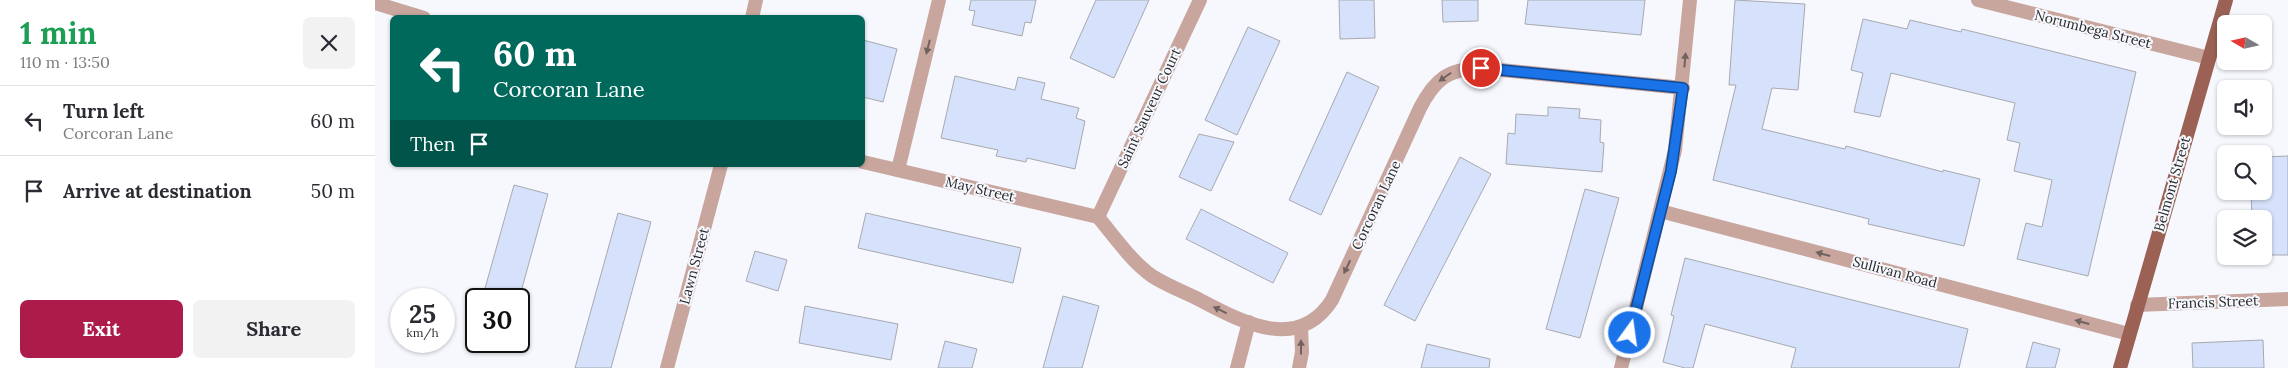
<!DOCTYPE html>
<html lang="en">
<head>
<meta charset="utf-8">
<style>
	body { margin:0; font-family:Lora,serif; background:#f2f2f3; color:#2b2b33; height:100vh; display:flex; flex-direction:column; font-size:19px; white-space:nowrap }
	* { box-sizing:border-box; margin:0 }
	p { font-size:16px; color:#7c7c81 }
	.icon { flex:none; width:28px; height:28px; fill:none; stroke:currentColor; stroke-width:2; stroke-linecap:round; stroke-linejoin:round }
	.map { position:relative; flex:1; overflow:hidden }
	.sheet { display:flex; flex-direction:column; background:#fff; width:375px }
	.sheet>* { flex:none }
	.top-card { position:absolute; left:15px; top:15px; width:475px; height:152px; border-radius:8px; box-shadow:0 1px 4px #0004; background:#00695c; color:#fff; overflow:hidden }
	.needle { width:32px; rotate:279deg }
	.fabs { position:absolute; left:1842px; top:15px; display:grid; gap:10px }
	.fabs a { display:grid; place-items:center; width:55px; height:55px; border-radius:8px; background:#fff; box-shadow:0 1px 4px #0004; font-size:25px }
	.speed { position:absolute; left:15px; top:288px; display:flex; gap:10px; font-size:25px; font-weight:700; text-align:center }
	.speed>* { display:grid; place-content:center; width:65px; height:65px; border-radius:50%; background:#fff; box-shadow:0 1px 4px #0004; line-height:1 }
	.speed small { font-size:12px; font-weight:400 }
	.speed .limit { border:2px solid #111; border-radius:8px; background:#fff; color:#111 }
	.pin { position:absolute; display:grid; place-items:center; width:42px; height:42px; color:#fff; margin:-21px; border:2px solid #fff; border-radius:50%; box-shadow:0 1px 5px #0007 }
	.me { position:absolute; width:55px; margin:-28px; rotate:14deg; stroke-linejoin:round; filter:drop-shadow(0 0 4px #0008) }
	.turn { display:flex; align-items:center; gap:18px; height:105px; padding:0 20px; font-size:22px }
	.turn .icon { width:65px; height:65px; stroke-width:2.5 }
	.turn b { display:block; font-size:35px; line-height:42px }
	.then { display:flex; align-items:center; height:48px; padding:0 20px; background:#0003; gap:10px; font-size:19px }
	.round { display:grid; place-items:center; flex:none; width:52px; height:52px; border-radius:8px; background:#f2f2f3 }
	.overview { display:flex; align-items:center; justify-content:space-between; height:85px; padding:0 20px }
	h1 { font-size:30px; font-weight:700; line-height:38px; color:#1e9e55 }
	.button { display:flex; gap:10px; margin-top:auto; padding:10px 20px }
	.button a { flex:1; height:58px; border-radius:8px; background:#ad1b4b; color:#fff; font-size:20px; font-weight:700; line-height:58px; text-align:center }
	.button a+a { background:#f2f2f3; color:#2b2b33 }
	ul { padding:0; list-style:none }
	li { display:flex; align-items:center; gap:15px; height:70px; padding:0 20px; border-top:1px solid #e1e1e2 }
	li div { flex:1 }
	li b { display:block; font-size:19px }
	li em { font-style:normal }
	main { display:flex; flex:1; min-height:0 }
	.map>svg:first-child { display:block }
</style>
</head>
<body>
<main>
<section class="sheet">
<div class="overview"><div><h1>1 min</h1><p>110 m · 13:50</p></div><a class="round"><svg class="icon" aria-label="close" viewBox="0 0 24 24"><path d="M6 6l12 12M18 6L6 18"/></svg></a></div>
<ul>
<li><svg class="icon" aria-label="left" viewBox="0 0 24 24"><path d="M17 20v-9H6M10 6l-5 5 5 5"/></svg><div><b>Turn left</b><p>Corcoran Lane</p></div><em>60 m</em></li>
<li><svg class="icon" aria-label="arrive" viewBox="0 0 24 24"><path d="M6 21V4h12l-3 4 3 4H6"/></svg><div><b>Arrive at destination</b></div><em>50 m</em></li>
</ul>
<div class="button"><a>Exit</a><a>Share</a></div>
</section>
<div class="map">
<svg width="1913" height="368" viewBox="0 0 1913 368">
	<rect width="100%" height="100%" fill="#f6f8fd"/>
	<g fill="#d6e2fb" stroke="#a7a9ae">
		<path d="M 596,0 L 661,0 L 656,23 L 650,22 L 647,36 L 597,25 L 600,11 L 594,10 Z"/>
		<path d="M 721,0 L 774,0 L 739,78 L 695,58 Z"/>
		<path d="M 964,0 L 999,0 L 1000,38 L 965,39 Z"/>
		<path d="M 1067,0 L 1103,0 L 1103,21 L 1068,22 Z"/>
		<path d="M 1153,0 L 1270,0 L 1266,35 L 1150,24 Z"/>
		<path d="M 1360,0 L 1430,4 L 1423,90 L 1397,88 L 1387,129 L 1470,149 L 1471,146 L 1568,172 L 1568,170 L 1605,179 L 1589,246 L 1493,224 L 1494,219 L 1338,180 L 1361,85 L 1354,85 Z"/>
		<path d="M 1488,19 L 1532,29 L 1535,20 L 1586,32 L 1587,29 L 1761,72 L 1713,276 L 1642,259 L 1651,223 L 1667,227 L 1677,180 L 1639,171 L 1645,143 L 1632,140 L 1640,103 L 1516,73 L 1505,117 L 1479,112 L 1488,73 L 1476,70 Z"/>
		<path d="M 873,27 L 905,41 L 862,135 L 830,120 Z"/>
		<path d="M 488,40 L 522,49 L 508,102 L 488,97 Z"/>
		<path d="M 972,72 L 1004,87 L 946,215 L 914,200 Z"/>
		<path d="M 580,76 L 640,90 L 643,77 L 670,83 L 666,99 L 704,108 L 701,118 L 710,121 L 700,169 L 652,158 L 651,162 L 621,156 L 623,150 L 566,138 Z"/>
		<path d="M 1173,107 L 1205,109 L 1204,118 L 1226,120 L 1225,142 L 1229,143 L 1227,172 L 1131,164 L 1133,133 L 1140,134 L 1141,114 L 1173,116 Z"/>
		<path d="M 824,134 L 859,142 L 836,191 L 804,177 Z"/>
		<path d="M 1913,156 L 1913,255 L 1889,255 L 1889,219 L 1867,219 L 1877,218 L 1876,191 L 1889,191 L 1889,157 Z"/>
		<path d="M 1085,157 L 1116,174 L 1040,321 L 1009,305 Z"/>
		<path d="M 139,185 L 173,194 L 144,299 L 107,299 Z"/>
		<path d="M 1210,189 L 1244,198 L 1205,338 L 1171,329 Z"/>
		<path d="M 826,209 L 913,253 L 898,283 L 811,239 Z"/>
		<path d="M 243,213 L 276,222 L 236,368 L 200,368 Z"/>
		<path d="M 491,213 L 646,248 L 638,283 L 483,248 Z"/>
		<path d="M 380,251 L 412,260 L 403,291 L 371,281 Z"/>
		<path d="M 1310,258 L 1593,329 L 1584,368 L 1416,368 L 1421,348 L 1330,324 L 1318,368 L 1310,368 L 1288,362 L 1299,316 L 1296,315 Z"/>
		<path d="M 688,296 L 724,306 L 707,368 L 668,368 Z"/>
		<path d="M 430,306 L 523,324 L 516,360 L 424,343 Z"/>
		<path d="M 1888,340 L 1889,368 L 1818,368 L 1817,343 Z"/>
		<path d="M 570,341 L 602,349 L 597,368 L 563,368 Z"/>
		<path d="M 1658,342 L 1685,349 L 1680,368 L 1651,368 Z"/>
		<path d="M 1052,344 L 1115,359 L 1114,368 L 1046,368 Z"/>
	</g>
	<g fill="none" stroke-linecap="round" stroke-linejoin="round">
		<g stroke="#c8a69e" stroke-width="14">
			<path d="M 1603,0 L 1834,58"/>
			<path d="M 0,3 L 49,18"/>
			<path d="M 377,18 L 381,0"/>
			<path d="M 488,162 L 723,217"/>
			<path d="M 523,170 L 564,0"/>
			<path d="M 1285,211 L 1754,334"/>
			<path d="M 723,217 C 739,236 756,261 777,276 C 791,285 809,292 825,300 C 867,322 923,353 957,300 L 1045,108 C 1060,79 1073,69 1106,68 L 1308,88"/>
			<path d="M 723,217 L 825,0"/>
			<path d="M 1762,305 L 1913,299"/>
			<path d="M 292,368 L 346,165"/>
			<path d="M 862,368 L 874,322"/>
			<path d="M 924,368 L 927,352 L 926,327"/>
			<path d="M 1246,368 L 1300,150 L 1315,0"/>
		</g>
		<path stroke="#9a6154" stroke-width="14" d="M 1745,368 L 1851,0"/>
	</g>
	<defs><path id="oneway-solid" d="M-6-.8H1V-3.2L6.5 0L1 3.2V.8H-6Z" transform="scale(1.25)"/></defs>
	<g fill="#71625f">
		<use href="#oneway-solid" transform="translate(553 47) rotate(104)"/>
		<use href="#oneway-solid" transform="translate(1310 60) rotate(-85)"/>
		<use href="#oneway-solid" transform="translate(1070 77) rotate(145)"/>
		<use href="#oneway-solid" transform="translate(1448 254) rotate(-165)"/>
		<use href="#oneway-solid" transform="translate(972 267) rotate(115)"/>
		<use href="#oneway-solid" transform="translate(845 310) rotate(-154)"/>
		<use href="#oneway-solid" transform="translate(1707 322) rotate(-165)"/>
		<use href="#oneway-solid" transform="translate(926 347) rotate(-90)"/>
	</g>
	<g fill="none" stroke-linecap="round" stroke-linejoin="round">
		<g stroke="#114b97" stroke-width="12">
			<path id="route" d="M 1106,68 L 1308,88 L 1296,171 L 1255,333"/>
		</g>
		<use href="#route" stroke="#1a73e8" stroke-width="9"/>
	</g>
	<g text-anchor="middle" stroke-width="4" stroke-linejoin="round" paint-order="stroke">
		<g font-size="14" fill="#292a2b" stroke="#f6f8fd">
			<text transform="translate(1718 29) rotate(14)" y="5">Norumbega Street</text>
			<text transform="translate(774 108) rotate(-65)" y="5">Saint Sauveur Court</text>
			<text transform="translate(1797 184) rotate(-74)" y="5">Belmont Street</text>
			<text transform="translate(605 189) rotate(13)" y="5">May Street</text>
			<text transform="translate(1001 205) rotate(-65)" y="5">Corcoran Lane</text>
			<text transform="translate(319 266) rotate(-75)" y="5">Lawn Street</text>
			<text transform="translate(1520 272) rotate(15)" y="5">Sullivan Road</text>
			<text transform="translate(1838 302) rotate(-2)" y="5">Francis Street</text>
		</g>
	</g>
</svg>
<div class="fabs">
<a><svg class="needle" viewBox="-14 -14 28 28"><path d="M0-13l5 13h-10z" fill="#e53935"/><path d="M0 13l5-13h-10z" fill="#7c7c81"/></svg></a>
<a><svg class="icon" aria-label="sound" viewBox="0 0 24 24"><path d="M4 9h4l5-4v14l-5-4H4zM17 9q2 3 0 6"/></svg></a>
<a><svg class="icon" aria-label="search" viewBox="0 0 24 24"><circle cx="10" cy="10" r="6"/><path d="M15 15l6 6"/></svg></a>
<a><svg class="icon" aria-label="layers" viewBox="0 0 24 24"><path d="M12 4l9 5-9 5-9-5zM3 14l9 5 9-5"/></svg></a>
</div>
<div class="speed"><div>25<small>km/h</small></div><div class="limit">30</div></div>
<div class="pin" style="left:1106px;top:68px;background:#d93025"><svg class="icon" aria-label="arrive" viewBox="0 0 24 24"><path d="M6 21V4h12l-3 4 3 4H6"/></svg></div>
<svg class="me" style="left:1255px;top:333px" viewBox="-20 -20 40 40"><circle r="17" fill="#1a73e8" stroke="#fff" stroke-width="3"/><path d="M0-11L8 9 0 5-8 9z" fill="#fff"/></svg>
<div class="top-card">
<div class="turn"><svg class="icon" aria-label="left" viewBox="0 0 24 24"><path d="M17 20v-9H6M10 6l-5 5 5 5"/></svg><div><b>60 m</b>Corcoran Lane</div></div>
<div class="then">Then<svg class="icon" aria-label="arrive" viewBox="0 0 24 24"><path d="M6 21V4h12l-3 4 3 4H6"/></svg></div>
</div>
</div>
</main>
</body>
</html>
